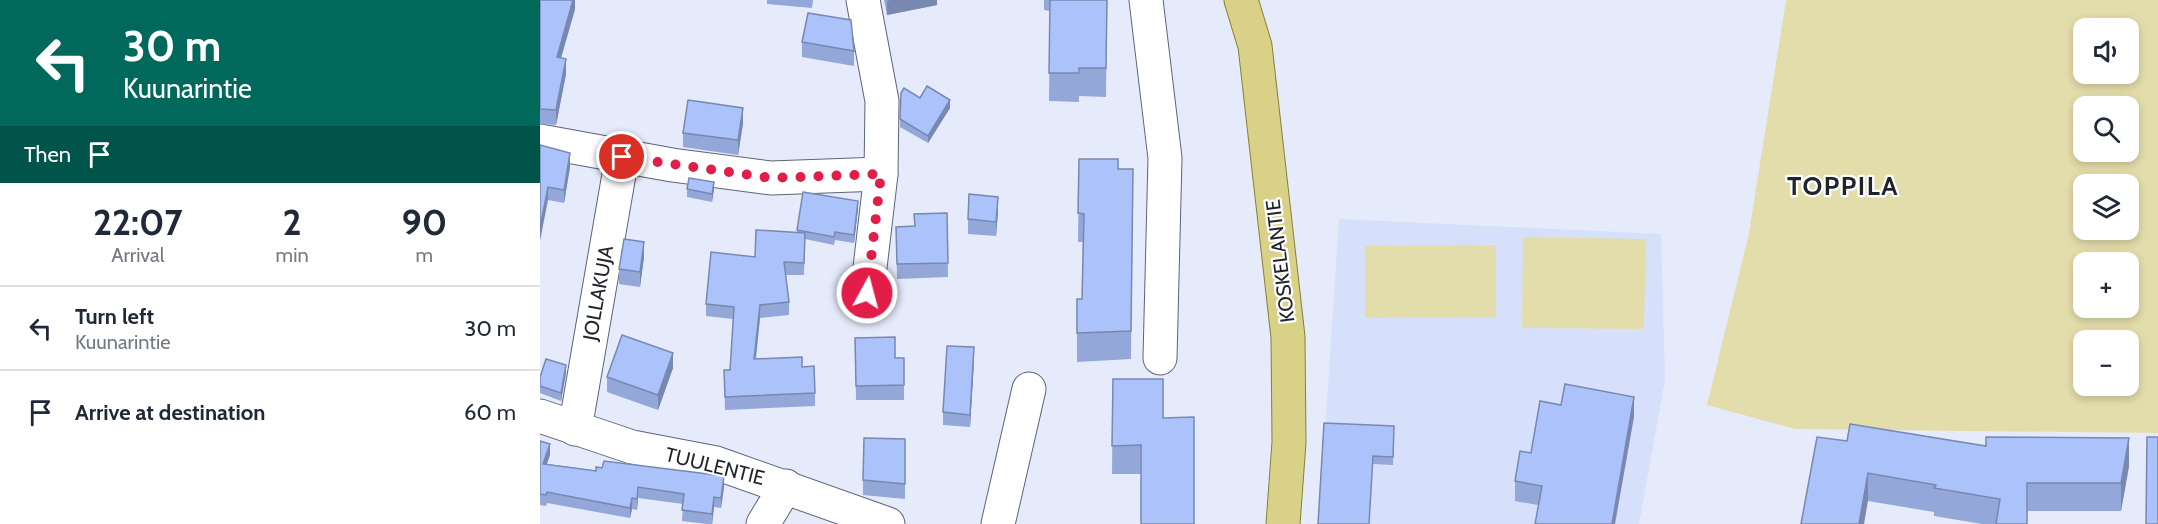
<!DOCTYPE html>
<html lang="en">
<head>
<meta charset="utf-8">
<style>
	body { margin:0; font-family:Cabin,sans-serif; background:#f2f2f3; color:#1f2937; height:100vh; display:flex; flex-direction:column; font-size:22px; white-space:nowrap }
	* { box-sizing:border-box; margin:0 }
	p { font-size:20px; color:#747a83 }
	.icon { flex:none; width:33px; height:33px; fill:none; stroke:currentColor; stroke-width:2; stroke-linecap:round; stroke-linejoin:round }
	.map { position:relative; flex:1; overflow:hidden }
	.panel { display:flex; flex-direction:column; background:#fff; width:540px }
	.panel>* { flex:none }
	.top-card { background:#00695c; color:#fff; overflow:hidden }
	.buttons { position:absolute; left:1533px; top:18px; display:grid; gap:12px }
	.buttons a { display:grid; place-items:center; width:66px; height:66px; border-radius:12px; background:#fff; box-shadow:0 3px 9px #0003; font-size:30px }
	.pin { position:absolute; display:grid; place-items:center; width:51px; height:51px; color:#fff; margin:-26px; border:3px solid #fff; border-radius:50%; box-shadow:0 2px 6px #0007 }
	.me { position:absolute; width:66px; margin:-33px; rotate:7deg; stroke-linejoin:round; filter:drop-shadow(0 0 4px #0008) }
	.turn { display:flex; align-items:center; gap:21px; height:126px; padding:0 24px; font-size:27px }
	.turn .icon { width:78px; height:78px; stroke-width:2.5 }
	.turn b { display:block; font-size:42px; line-height:51px }
	.then { display:flex; align-items:center; height:57px; padding:0 24px; background:#0003; gap:12px; font-size:22px }
	.eta { display:flex; justify-content:space-evenly; align-items:center; height:102px; text-align:center }
	.eta b { font-size:36px; font-weight:800; line-height:42px }
	ul { padding:0; list-style:none }
	li { display:flex; align-items:center; gap:18px; height:84px; padding:0 24px; border-top:2px solid #e0e1e3 }
	li div { flex:1 }
	li b { display:block; font-size:22px }
	li em { font-style:normal }
	main { display:flex; flex:1; min-height:0 }
	.map>svg:first-child { display:block }
</style>
</head>
<body>
<main>
<section class="panel">
<div class="top-card">
<div class="turn"><svg class="icon" aria-label="left" viewBox="0 0 24 24"><path d="M17 20v-9H6M10 6l-5 5 5 5"/></svg><div><b>30 m</b>Kuunarintie</div></div>
<div class="then">Then<svg class="icon" aria-label="arrive" viewBox="0 0 24 24"><path d="M6 21V4h12l-3 4 3 4H6"/></svg></div>
</div>
<div class="eta">
<div><b>22:07</b><p>Arrival</p></div>
<div><b>2</b><p>min</p></div>
<div><b>90</b><p>m</p></div>
</div>
<ul>
<li><svg class="icon" aria-label="left" viewBox="0 0 24 24"><path d="M17 20v-9H6M10 6l-5 5 5 5"/></svg><div><b>Turn left</b><p>Kuunarintie</p></div><em>30 m</em></li>
<li><svg class="icon" aria-label="arrive" viewBox="0 0 24 24"><path d="M6 21V4h12l-3 4 3 4H6"/></svg><div><b>Arrive at destination</b></div><em>60 m</em></li>
</ul>
</section>
<div class="map">
<svg width="1618" height="524" viewBox="0 0 1618 524">
	<rect width="100%" height="100%" fill="#e5ebfb"/>
	<path fill="#d6e0fb" d="M 799,219 L 1121,234 L 1125,380 L 1099,524 L 779,524 Z"/>
	<g fill="#e3ddab" fill-rule="evenodd">
		<path d="M 1246,0 L 1618,0 L 1618,433 L 1255,429 L 1167,405 L 1209,233 ZM 1544,28 L 1588,28 L 1588,74 L 1544,74 ZM 1544,106 L 1588,106 L 1588,152 L 1544,152 ZM 1544,184 L 1588,184 L 1588,230 L 1544,230 ZM 1544,262 L 1588,262 L 1588,308 L 1544,308 ZM 1544,340 L 1588,340 L 1588,386 L 1544,386 Z"/>
		<path d="M 983,237 L 1106,239 L 1104,329 L 982,328 Z"/>
		<path d="M 956,245 L 956,317 L 825,318 L 825,246 Z"/>
	</g>
	<g fill="none" stroke-linecap="round" stroke-linejoin="round">
		<g stroke="#5b647a" stroke-width="35">
			<g id="minor">
				<path d="M 323,0 L 342,101 L 341,174 L 327,293"/>
				<path d="M 606,0 L 625,158 L 620,358"/>
				<path d="M 0,141 L 132,165 L 231,178 L 341,174"/>
				<path d="M 0,416 L 92,447 L 176,463 L 348,524"/>
				<path d="M 35,429 L 82,157"/>
				<path d="M 223,524 L 246,486"/>
				<path d="M 458,524 L 489,389"/>
			</g>
		</g>
		<g stroke="#888035" stroke-width="35">
			<path id="major" d="M 701,0 L 715,46 L 748,337 L 749,442 L 743,524"/>
		</g>
		<use href="#minor" stroke="#fff" stroke-width="33"/>
		<use href="#major" stroke="#dad189" stroke-width="33"/>
	</g>
	<g fill="#93a7d8">
		<path d="M 0,0 L 35,0 L 35,9 L 21,58 L 26,74 L 16,125 L 0,124 Z"/>
		<path d="M 227,0 L 273,0 L 272,8 L 227,4 Z"/>
		<path d="M 344,0 L 397,0 L 397,5 L 347,15 Z"/>
		<path d="M 504,0 L 567,0 L 566,97 L 539,96 L 539,102 L 509,101 L 510,11 L 504,10 Z"/>
		<path d="M 262,42 L 314,51 L 314,66 L 262,57 Z"/>
		<path d="M 361,93 L 410,108 L 388,143 L 360,127 Z"/>
		<path d="M 203,123 L 198,155 L 143,147 L 143,133 Z"/>
		<path d="M 0,145 L 30,167 L 24,203 L 8,200 Z"/>
		<path d="M 539,159 L 578,169 L 593,169 L 591,359 L 537,362 L 537,299 L 542,299 L 543,242 L 538,242 Z"/>
		<path d="M 147,189 L 174,189 L 172,202 L 147,197 Z"/>
		<path d="M 318,208 L 314,243 L 295,240 L 294,245 L 265,239 L 264,275 L 246,275 L 249,302 L 249,315 L 220,318 L 216,359 L 262,367 L 275,393 L 275,406 L 185,410 L 184,370 L 190,370 L 193,319 L 166,316 L 166,304 L 215,257 L 257,232 L 257,230 Z"/>
		<path d="M 458,212 L 456,236 L 428,234 L 428,219 Z"/>
		<path d="M 407,213 L 408,277 L 357,279 L 356,227 L 374,226 L 374,214 Z"/>
		<path d="M 104,257 L 100,287 L 79,284 L 79,269 Z"/>
		<path d="M 315,338 L 355,358 L 364,358 L 364,400 L 316,400 Z"/>
		<path d="M 434,360 L 430,427 L 403,425 L 403,412 Z"/>
		<path d="M 133,368 L 118,410 L 67,392 L 67,377 Z"/>
		<path d="M 26,373 L 21,401 L 0,393 L 0,377 Z"/>
		<path d="M 573,379 L 623,379 L 601,474 L 572,474 Z"/>
		<path d="M 1094,417 L 998,505 L 975,501 L 975,481 L 991,453 Z"/>
		<path d="M 854,426 L 853,465 L 833,464 L 778,524 Z"/>
		<path d="M 365,439 L 365,499 L 323,495 L 323,480 Z"/>
		<path d="M 0,441 L 10,455 L 7,464 L 184,487 L 181,508 L 174,507 L 172,524 L 167,524 L 142,521 L 143,504 L 98,498 L 97,510 L 92,509 L 90,518 L 7,503 L 6,506 L 0,505 Z"/>
		<path d="M 1307,441 L 1446,446 L 1589,466 L 1581,511 L 1487,511 L 1487,524 L 1442,524 L 1394,516 L 1394,512 L 1328,501 Z"/>
	</g>
	<g fill="#7888b0">
		<path d="M 33,0 L 35,0 L 35,9 L 17,72 L 17,57 Z"/>
		<path d="M 350,0 L 397,0 L 397,5 L 347,15 L 347,1 Z"/>
		<path d="M 26,59 L 26,74 L 16,125 L 16,110 Z"/>
		<path d="M 410,100 L 410,108 L 388,143 L 388,136 Z"/>
		<path d="M 203,108 L 203,123 L 198,155 L 198,140 Z"/>
		<path d="M 30,153 L 30,167 L 24,203 L 24,190 Z"/>
		<path d="M 174,182 L 174,189 L 172,202 L 172,194 Z"/>
		<path d="M 8,187 L 8,200 L 0,241 L 0,227 Z"/>
		<path d="M 458,197 L 458,212 L 456,236 L 456,222 Z"/>
		<path d="M 318,201 L 318,208 L 314,243 L 314,235 Z"/>
		<path d="M 104,242 L 104,257 L 100,287 L 100,272 Z"/>
		<path d="M 220,305 L 220,318 L 214,372 L 214,359 Z"/>
		<path d="M 434,347 L 434,360 L 430,427 L 430,415 Z"/>
		<path d="M 133,353 L 133,368 L 118,410 L 118,395 Z"/>
		<path d="M 26,365 L 26,373 L 21,401 L 21,393 Z"/>
		<path d="M 1094,397 L 1094,417 L 1075,524 L 1072,524 Z"/>
		<path d="M 1589,438 L 1589,466 L 1581,511 L 1581,483 Z"/>
		<path d="M 10,444 L 10,455 L 3,474 L 3,464 Z"/>
		<path d="M 1328,473 L 1328,501 L 1324,524 L 1319,524 Z"/>
		<path d="M 184,476 L 184,487 L 181,508 L 181,498 Z"/>
		<path d="M 98,487 L 98,498 L 97,510 L 97,499 Z"/>
		<path d="M 174,497 L 174,507 L 172,524 L 172,514 Z"/>
		<path d="M 92,498 L 92,509 L 90,518 L 90,508 Z"/>
	</g>
	<g fill="#abc2fb" stroke="#7888b0" stroke-width="1.5">
		<path d="M 0,0 L 33,0 L 17,57 L 26,59 L 16,110 L 0,109 Z"/>
		<path d="M 510,0 L 567,0 L 566,68 L 539,68 L 539,73 L 509,73 Z"/>
		<path d="M 268,13 L 311,20 L 314,51 L 262,42 Z"/>
		<path d="M 387,86 L 410,100 L 388,136 L 360,119 L 361,93 L 364,88 L 380,98 Z"/>
		<path d="M 148,100 L 203,108 L 198,140 L 143,133 Z"/>
		<path d="M 0,145 L 30,153 L 24,190 L 8,187 L 0,227 Z"/>
		<path d="M 539,159 L 578,159 L 578,169 L 593,169 L 591,331 L 537,333 L 537,299 L 542,299 L 544,214 L 538,213 Z"/>
		<path d="M 149,178 L 174,182 L 172,194 L 147,189 Z"/>
		<path d="M 263,192 L 318,201 L 314,235 L 295,232 L 294,237 L 257,230 Z"/>
		<path d="M 429,194 L 458,197 L 456,222 L 428,219 Z"/>
		<path d="M 407,213 L 408,263 L 357,264 L 356,227 L 375,226 L 374,214 Z"/>
		<path d="M 216,230 L 265,233 L 264,263 L 244,262 L 249,302 L 220,305 L 214,359 L 262,357 L 262,367 L 274,366 L 275,393 L 185,397 L 184,370 L 190,370 L 194,307 L 166,304 L 171,252 L 215,257 Z"/>
		<path d="M 84,239 L 104,242 L 100,272 L 79,269 Z"/>
		<path d="M 82,335 L 133,353 L 118,395 L 67,377 Z"/>
		<path d="M 355,337 L 355,358 L 364,358 L 364,385 L 316,386 L 315,338 Z"/>
		<path d="M 407,346 L 434,347 L 430,415 L 403,412 Z"/>
		<path d="M 6,359 L 26,365 L 21,393 L 0,386 L 0,377 Z"/>
		<path d="M 573,379 L 623,379 L 623,418 L 654,417 L 654,524 L 601,524 L 601,445 L 572,446 Z"/>
		<path d="M 1025,384 L 1094,397 L 1072,524 L 995,524 L 1002,486 L 975,481 L 980,451 L 991,453 L 1000,401 L 1021,405 Z"/>
		<path d="M 784,423 L 854,426 L 853,457 L 833,456 L 829,524 L 778,524 Z"/>
		<path d="M 1310,424 L 1446,446 L 1446,437 L 1589,438 L 1581,483 L 1487,483 L 1487,524 L 1456,524 L 1460,499 L 1394,488 L 1396,485 L 1328,473 L 1319,524 L 1261,524 L 1277,437 L 1307,441 Z"/>
		<path d="M 1607,437 L 1618,437 L 1618,524 L 1606,524 Z"/>
		<path d="M 324,438 L 365,439 L 365,484 L 323,480 Z"/>
		<path d="M 0,441 L 10,444 L 3,464 L 56,471 L 56,467 L 62,468 L 64,461 L 184,476 L 181,498 L 174,497 L 172,514 L 142,510 L 144,494 L 98,487 L 97,499 L 92,498 L 90,508 L 7,492 L 6,495 L 0,494 Z"/>
	</g>
	<g fill="none" stroke-linecap="round" stroke-linejoin="round">
		<path stroke="#e11d48" stroke-width="10" stroke-dasharray="0 18" d="M 82,157 L 231,178 L 341,174 L 327,293"/>
	</g>
	<g text-anchor="middle" stroke-width="4.5" stroke-linejoin="round" paint-order="stroke">
		<g font-size="20" fill="#1f232c" stroke="#fff">
			<text transform="translate(740 261) rotate(-97)" y="7">KOSKELANTIE</text>
			<text transform="translate(58 293) rotate(-80)" y="7">JOLLAKUJA</text>
			<text transform="translate(175 466) rotate(14)" y="7">TUULENTIE</text>
		</g>
		<g font-size="26" font-weight="bold" letter-spacing="1.5" fill="#1f232c" stroke="#fff">
			<text x="1303" y="195">TOPPILA</text>
		</g>
	</g>
</svg>
<div class="buttons">
<a><svg class="icon" aria-label="sound" viewBox="0 0 24 24"><path d="M4 9h4l5-4v14l-5-4H4zM17 9q2 3 0 6"/></svg></a>
<a><svg class="icon" aria-label="search" viewBox="0 0 24 24"><circle cx="10" cy="10" r="6"/><path d="M15 15l6 6"/></svg></a>
<a><svg class="icon" aria-label="layers" viewBox="0 0 24 24"><path d="M12 4l9 5-9 5-9-5zM3 14l9 5 9-5"/></svg></a>
<a>+</a>
<a>−</a>
</div>
<div class="pin" style="left:82px;top:157px;background:#d93025"><svg class="icon" aria-label="arrive" viewBox="0 0 24 24"><path d="M6 21V4h12l-3 4 3 4H6"/></svg></div>
<svg class="me" style="left:327px;top:293px" viewBox="-20 -20 40 40"><circle r="17" fill="#e11d48" stroke="#fff" stroke-width="3"/><path d="M0-11L8 9 0 5-8 9z" fill="#fff"/></svg>
</div>
</main>
</body>
</html>
